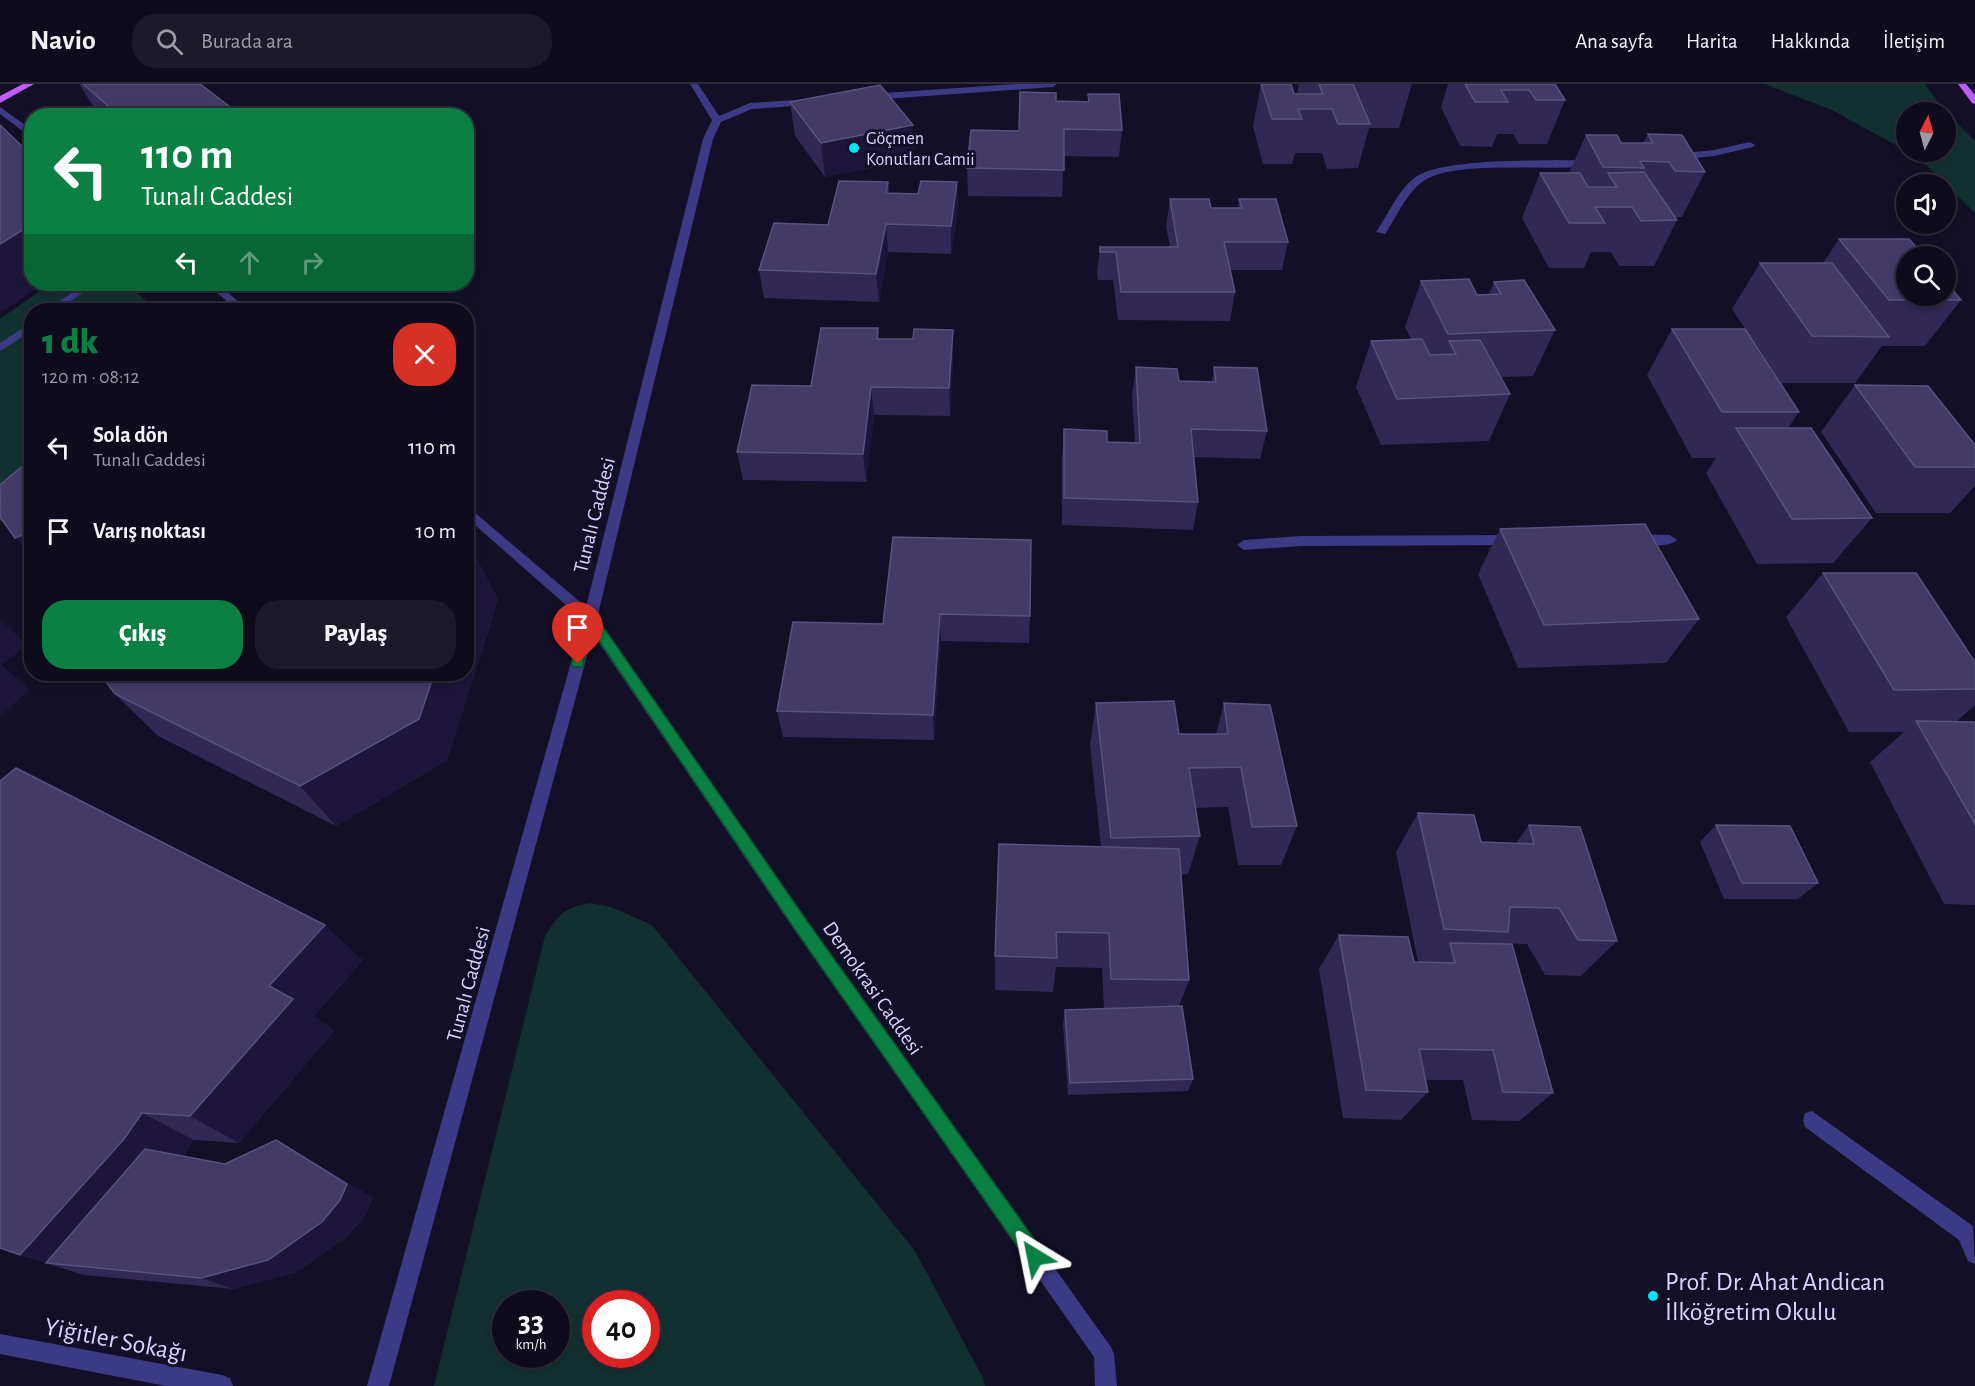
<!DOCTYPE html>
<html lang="tr">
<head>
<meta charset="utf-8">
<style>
	body { margin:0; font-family:"Alegreya Sans",sans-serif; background:#1c1929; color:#f1f3f6; height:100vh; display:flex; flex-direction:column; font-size:22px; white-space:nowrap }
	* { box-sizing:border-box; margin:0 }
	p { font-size:20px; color:#9b9ba3 }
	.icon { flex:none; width:33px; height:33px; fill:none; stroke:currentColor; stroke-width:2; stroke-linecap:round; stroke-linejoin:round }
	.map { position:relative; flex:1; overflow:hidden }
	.panel { position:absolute; left:24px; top:219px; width:450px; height:378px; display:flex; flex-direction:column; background:#0e0b1c; border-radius:24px; box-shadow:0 3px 9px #0003,0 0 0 2px #2e2b3b }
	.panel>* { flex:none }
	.top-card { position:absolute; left:24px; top:24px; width:450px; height:183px; border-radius:24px; box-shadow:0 3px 9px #0003,0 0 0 2px #2e2b3b; background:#0b8043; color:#fff; overflow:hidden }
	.needle { width:39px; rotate:6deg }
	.buttons { position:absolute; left:1896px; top:18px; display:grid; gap:12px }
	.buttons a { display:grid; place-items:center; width:60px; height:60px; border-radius:50%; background:#0e0b1c; box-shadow:0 3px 9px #0003,0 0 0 2px #2e2b3b; font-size:30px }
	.speed { position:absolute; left:492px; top:1206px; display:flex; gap:12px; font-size:30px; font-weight:700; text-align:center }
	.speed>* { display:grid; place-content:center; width:78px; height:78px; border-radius:50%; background:#0e0b1c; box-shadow:0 3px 9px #0003,0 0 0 2px #2e2b3b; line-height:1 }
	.speed small { font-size:15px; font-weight:400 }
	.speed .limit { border:9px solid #d22; background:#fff; color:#111 }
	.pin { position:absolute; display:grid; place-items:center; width:51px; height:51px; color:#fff; margin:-62px -26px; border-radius:50% 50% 50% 0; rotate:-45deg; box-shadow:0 0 6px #0007 }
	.pin .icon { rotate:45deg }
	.me { position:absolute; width:66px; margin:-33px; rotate:325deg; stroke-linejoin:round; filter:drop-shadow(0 0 4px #0008) }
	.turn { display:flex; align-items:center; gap:21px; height:126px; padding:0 18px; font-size:27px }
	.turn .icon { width:78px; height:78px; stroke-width:2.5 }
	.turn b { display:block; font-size:42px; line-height:51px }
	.lanes { display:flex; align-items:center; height:57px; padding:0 18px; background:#0003; justify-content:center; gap:30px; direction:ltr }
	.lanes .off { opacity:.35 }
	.round { display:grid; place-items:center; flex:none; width:63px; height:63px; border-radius:24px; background:#1c1929 }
	.headline { display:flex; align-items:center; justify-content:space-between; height:102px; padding:0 18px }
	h1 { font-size:36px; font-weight:800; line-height:45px; color:#0b8043 }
	.cta { display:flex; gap:12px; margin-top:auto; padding:12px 18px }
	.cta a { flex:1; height:69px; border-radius:24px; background:#0b8043; color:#fff; font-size:24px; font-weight:800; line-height:69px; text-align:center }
	.cta a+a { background:#1c1929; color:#f1f3f6 }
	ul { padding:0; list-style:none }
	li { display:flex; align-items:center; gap:18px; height:84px; padding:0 18px }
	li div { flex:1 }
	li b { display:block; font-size:22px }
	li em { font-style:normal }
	header { display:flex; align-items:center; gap:36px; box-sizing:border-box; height:84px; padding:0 30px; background:#0e0b1c; border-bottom:2px solid #2e2b3b }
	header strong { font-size:28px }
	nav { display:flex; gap:33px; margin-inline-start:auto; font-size:21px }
	.search { width:420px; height:54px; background:#1c1929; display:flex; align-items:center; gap:15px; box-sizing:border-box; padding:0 21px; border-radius:24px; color:#9b9ba3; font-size:22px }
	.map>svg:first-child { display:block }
</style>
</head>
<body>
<header>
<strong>Navio</strong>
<div class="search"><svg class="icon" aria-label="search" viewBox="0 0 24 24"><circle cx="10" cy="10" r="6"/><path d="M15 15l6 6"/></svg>Burada ara</div>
<nav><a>Ana sayfa</a><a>Harita</a><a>Hakkında</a><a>İletişim</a></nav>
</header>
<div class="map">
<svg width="1975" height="1302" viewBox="0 0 1975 1302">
	<rect width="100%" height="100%" fill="#130f26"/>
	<g fill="#12302f" fill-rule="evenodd">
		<path d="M 1764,0 L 1925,0 L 1942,24 L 1975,57 L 1975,129 L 1919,74 L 1832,26 ZM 1906,28 L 1946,28 L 1946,68 L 1906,68 Z"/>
		<path d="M 50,200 L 127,200 L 156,226 L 32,226 L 31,413 L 0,438 L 0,235 Z"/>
		<path d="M 589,819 L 611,823 L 652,841 L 915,1167 L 983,1294 L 985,1302 L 434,1302 L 545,852 C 558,831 564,824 589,819 ZM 506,1220 L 556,1220 L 556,1270 L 506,1270 ZM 596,1220 L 646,1220 L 646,1270 L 596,1270 Z"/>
	</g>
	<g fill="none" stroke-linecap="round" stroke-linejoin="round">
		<g fill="#3d3a85" fill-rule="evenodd">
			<path d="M 690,0 L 698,0 L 719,32 L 750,19 L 810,15 L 814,18 L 810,21 L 752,25 L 721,38 L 713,55 L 597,534 L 807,837 L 1111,1263 L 1114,1270 L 1117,1302 L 1095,1302 L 1094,1273 L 795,847 L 593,550 L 389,1302 L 367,1302 L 583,536 L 466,433 L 466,421 L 586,523 L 703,55 L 712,36 Z"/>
			<path d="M 1016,0 L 1057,0 L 1053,3 L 870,16 L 866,13 L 870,10 Z"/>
			<path d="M 0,23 L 32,46 L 32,54 L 0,30 Z"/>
			<path d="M 1750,58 L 1755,61 L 1753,63 L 1714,72 L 1676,76 L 1671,73 L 1676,70 L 1714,66 Z"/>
			<path d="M 1592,76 L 1595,77 L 1595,81 C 1555,89 1453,74 1422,98 C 1406,110 1396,134 1385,150 L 1376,148 C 1388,131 1399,104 1417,92 C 1448,73 1553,77 1592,76 Z"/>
			<path d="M 84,200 L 95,200 L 58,226 L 47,226 Z"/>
			<path d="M 207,200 L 218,200 L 248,226 L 237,226 Z"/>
			<path d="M 32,238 L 32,247 L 0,267 L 0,259 Z"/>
			<path d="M 1634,450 L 1670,451 L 1677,456 C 1669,464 1635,463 1627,455 Z"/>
			<path d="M 1514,451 L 1521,456 L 1514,461 L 1301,462 L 1244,466 L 1237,461 L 1244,456 L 1301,452 Z"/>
			<path d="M 1812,1027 L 1973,1142 L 1975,1180 L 1968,1177 L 1959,1156 L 1805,1043 L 1803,1036 L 1805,1029 Z"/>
			<path d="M 0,1250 L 222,1291 L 230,1294 L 233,1302 L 166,1302 L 0,1270 Z"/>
		</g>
		<g fill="#c25bff" fill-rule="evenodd">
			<path d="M 23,0 L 34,0 L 0,19 L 0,12 Z"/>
			<path d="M 1958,0 L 1966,0 L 1975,11 L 1975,20 L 1972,19 Z"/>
		</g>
	</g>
	<g fill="#312854">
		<path d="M 79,0 L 200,0 L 242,32 L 101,32 L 97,28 Z"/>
		<path d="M 1261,0 L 1294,10 L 1297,10 L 1299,0 L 1412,0 L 1399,44 L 1369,44 L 1358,84 L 1327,85 L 1322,69 L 1295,69 L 1292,80 L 1263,80 L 1253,43 Z"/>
		<path d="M 1448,0 L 1555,0 L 1565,16 L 1547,60 L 1519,60 L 1513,50 L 1497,50 L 1492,63 L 1460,62 L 1441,23 Z"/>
		<path d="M 1088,10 L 1122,46 L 1119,73 L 1064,72 L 1062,113 L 968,112 L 967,84 L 1019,47 L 1056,17 L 1088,18 Z"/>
		<path d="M 790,18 L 915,75 L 825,93 L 795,52 Z"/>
		<path d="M 1648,50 L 1705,88 L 1682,133 L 1675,133 L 1677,136 L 1654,182 L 1619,182 L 1611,168 L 1591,168 L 1584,184 L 1549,184 L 1522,134 L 1540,89 L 1569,89 L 1586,51 L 1621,59 L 1643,59 Z"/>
		<path d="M 888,98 L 889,109 L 918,110 L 957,98 L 958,126 L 951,170 L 888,168 L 879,218 L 764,214 L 759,186 L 828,141 Z"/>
		<path d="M 1170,115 L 1211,124 L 1238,124 L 1239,115 L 1288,158 L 1282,186 L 1230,186 L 1235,208 L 1230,237 L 1118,236 L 1113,196 L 1098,196 L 1097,190 L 1100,163 L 1170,163 L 1166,143 Z"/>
		<path d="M 1839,155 L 1961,216 L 1925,262 L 1882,262 L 1855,299 L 1781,299 L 1732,225 L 1760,179 L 1823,179 Z"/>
		<path d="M 1421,197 L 1477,211 L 1489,210 L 1494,198 L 1555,246 L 1533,292 L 1501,293 L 1510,310 L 1489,357 L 1381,361 L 1356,303 L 1371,257 L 1411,255 L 1405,243 Z"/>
		<path d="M 878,244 L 879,255 L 913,255 L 953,246 L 953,274 L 950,332 L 874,331 L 866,398 L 743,396 L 737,368 L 811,302 Z"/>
		<path d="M 1672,245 L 1799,328 L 1788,344 L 1872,434 L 1833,479 L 1757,480 L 1706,389 L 1716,374 L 1692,374 L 1647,291 Z"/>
		<path d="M 1136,283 L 1179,297 L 1212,298 L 1214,283 L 1267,347 L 1260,375 L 1194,373 L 1198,418 L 1193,446 L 1062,441 L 1062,373 L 1064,345 L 1107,358 L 1135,359 L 1132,312 Z"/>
		<path d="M 1855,301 L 1975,361 L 1975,402 L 1950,429 L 1876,429 L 1821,348 Z"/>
		<path d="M 1500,445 L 1699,535 L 1666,579 L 1518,584 L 1478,490 Z"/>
		<path d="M 893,453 L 1030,532 L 1029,559 L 941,557 L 934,656 L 783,653 L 777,627 L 883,540 Z"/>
		<path d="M 475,471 L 498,516 L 447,676 L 336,742 L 158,652 L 115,610 L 107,599 L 99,594 L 94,590 L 466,590 Z"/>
		<path d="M 1823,489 L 1975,578 L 1975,621 L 1956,638 L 1975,638 L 1975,821 L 1944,820 L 1870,678 L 1904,648 L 1849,648 L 1786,533 Z"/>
		<path d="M 1096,619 L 1179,650 L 1216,650 L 1224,619 L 1297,742 L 1281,781 L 1238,781 L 1228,723 L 1195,724 L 1200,752 L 1188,790 L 1181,791 L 1189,896 L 1179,922 L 1193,995 L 1188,1007 L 1068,1011 L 1063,940 L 1065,926 L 1104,925 L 1102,884 L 1056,883 L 1053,908 L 995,906 L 995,872 L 1101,763 L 1090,661 Z"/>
		<path d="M 0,697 L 363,876 L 314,932 L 334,947 L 239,1059 L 194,1056 L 183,1072 L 225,1080 L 276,1056 L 373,1114 L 366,1130 L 349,1151 L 297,1188 L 233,1205 L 84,1191 L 20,1171 Z"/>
		<path d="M 1418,729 L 1481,758 L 1516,759 L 1529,741 L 1617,857 L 1581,892 L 1545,891 L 1527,860 L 1499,859 L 1553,1009 L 1519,1037 L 1472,1036 L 1463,996 L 1426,996 L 1428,1008 L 1401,1036 L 1343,1034 L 1319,885 L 1339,851 L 1414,878 L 1418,878 L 1396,768 Z"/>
		<path d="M 1716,741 L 1818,799 L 1798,815 L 1724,815 L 1700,758 Z"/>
	</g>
	<g fill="#1d163a">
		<path d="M 913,41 L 915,75 L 825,93 L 821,59 Z"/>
		<path d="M 957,98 L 958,126 L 951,170 L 951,142 Z"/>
		<path d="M 32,140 L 32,200 L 43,200 L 0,229 L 0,160 Z"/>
		<path d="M 886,140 L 888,168 L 879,218 L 876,190 Z"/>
		<path d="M 953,246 L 953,274 L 950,332 L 949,304 Z"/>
		<path d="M 871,303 L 874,331 L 866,398 L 863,370 Z"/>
		<path d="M 32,447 L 32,471 L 15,454 Z"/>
		<path d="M 475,471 L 498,516 L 447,676 L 336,742 L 300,702 L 434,590 L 466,590 L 466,496 Z"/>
		<path d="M 940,530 L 941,557 L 934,656 L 933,631 Z"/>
		<path d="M 0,535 L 27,561 L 2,581 L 29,605 L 0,633 Z"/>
		<path d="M 325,841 L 363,876 L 314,932 L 334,947 L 239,1059 L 190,1032 L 269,902 Z"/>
		<path d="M 142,1029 L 194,1056 L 178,1081 L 46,1179 L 20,1171 Z"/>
		<path d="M 276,1056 L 373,1114 L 366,1130 L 349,1151 L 297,1188 L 233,1205 L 201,1194 Z"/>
	</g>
	<g fill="#433a66" stroke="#5a527e" stroke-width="1.5">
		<path d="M 83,0 L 200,0 L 242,32 L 120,32 Z"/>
		<path d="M 1261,0 L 1291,0 L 1294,10 L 1323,10 L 1319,0 L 1353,0 L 1370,40 L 1338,40 L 1332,25 L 1298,25 L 1302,35 L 1272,35 Z"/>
		<path d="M 1465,0 L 1555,0 L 1565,16 L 1536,16 L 1529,6 L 1501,6 L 1508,18 L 1475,18 Z"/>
		<path d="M 880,1 L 913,41 L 821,59 L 790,18 Z"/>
		<path d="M 1020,8 L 1056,9 L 1056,17 L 1089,18 L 1088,10 L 1119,10 L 1122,46 L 1064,45 L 1064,86 L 967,84 L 971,46 L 1019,47 Z"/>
		<path d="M 0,41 L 32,72 L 32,140 L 0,160 Z"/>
		<path d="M 1648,50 L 1682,51 L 1705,88 L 1675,87 L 1669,78 L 1640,77 L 1644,84 L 1603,83 L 1586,51 L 1617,51 L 1621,59 L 1653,59 Z"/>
		<path d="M 1644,88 L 1677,136 L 1641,137 L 1632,123 L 1595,123 L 1605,139 L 1569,139 L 1540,89 L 1580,89 L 1588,103 L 1617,103 L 1608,89 Z"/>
		<path d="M 839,97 L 888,98 L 886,109 L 918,110 L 921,97 L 957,98 L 951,142 L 886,140 L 876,190 L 759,186 L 774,139 L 828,141 Z"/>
		<path d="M 1170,115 L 1209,115 L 1211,124 L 1242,124 L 1239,115 L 1276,115 L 1288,158 L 1224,158 L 1235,208 L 1121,208 L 1116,168 L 1100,168 L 1100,163 L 1178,163 Z"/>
		<path d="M 1839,155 L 1909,155 L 1924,172 L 1906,172 L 1906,212 L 1946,212 L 1946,198 L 1961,216 L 1889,216 Z"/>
		<path d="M 1760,179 L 1832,179 L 1889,253 L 1812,252 Z"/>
		<path d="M 1469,195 L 1477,211 L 1501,210 L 1494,198 L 1524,196 L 1555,246 L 1448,250 L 1421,197 Z"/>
		<path d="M 821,244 L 878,244 L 877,255 L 913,255 L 914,245 L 953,246 L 949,304 L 871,303 L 863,370 L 737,368 L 752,301 L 811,302 Z"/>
		<path d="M 1672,245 L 1745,245 L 1799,328 L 1722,328 Z"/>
		<path d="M 1422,255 L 1430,271 L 1456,270 L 1449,257 L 1480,256 L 1510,310 L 1397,315 L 1371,257 Z"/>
		<path d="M 1136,283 L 1177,285 L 1179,297 L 1216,298 L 1214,283 L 1257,284 L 1267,347 L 1191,345 L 1198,418 L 1064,414 L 1064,345 L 1107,347 L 1107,358 L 1140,359 Z"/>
		<path d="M 1855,301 L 1928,302 L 1975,361 L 1975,383 L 1915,383 Z"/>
		<path d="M 1736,344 L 1811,344 L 1872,434 L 1792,435 Z"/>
		<path d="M 32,374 L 32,447 L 15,454 L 0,433 L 0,416 L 1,415 L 0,413 L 0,401 Z"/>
		<path d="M 1645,440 L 1699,535 L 1544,541 L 1500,445 Z"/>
		<path d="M 893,453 L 1031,456 L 1030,532 L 940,530 L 933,631 L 777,627 L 793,538 L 883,540 Z"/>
		<path d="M 466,463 L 475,471 L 466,496 Z"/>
		<path d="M 1823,489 L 1916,489 L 1975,578 L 1975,605 L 1894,606 Z"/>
		<path d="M 100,590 L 434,590 L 419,635 L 300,702 L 115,610 Z"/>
		<path d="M 1174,617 L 1179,650 L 1228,650 L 1224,619 L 1270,621 L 1297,742 L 1252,743 L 1241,683 L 1189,684 L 1200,752 L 1111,754 L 1096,619 Z"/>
		<path d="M 1916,637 L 1975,638 L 1975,740 Z"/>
		<path d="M 16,684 L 325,841 L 269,902 L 293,915 L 190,1032 L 142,1029 L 124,1055 L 20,1171 L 0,1164 L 0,697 Z"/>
		<path d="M 1418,729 L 1474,731 L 1481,758 L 1534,760 L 1529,741 L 1580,743 L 1617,857 L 1578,856 L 1559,824 L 1510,823 L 1508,848 L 1444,845 Z"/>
		<path d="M 1716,741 L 1790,742 L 1818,799 L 1742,799 Z"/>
		<path d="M 999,760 L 1179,765 L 1189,896 L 1111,895 L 1109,849 L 1056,848 L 1057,874 L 995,872 Z"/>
		<path d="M 1339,851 L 1408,853 L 1414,878 L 1455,879 L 1450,859 L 1512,860 L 1553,1009 L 1503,1008 L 1493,966 L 1419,965 L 1428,1008 L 1366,1006 Z"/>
		<path d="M 1182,922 L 1193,995 L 1070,999 L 1065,926 Z"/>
		<path d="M 276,1056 L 347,1100 L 340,1116 L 322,1138 L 268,1176 L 201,1194 L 46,1179 L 145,1065 L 225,1080 Z"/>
	</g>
	<path fill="#0b8043" stroke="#07532c" stroke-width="1.5" d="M 590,530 L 595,531 L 807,837 L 1042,1166 L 1045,1173 L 1042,1179 L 1035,1182 L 1029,1179 L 796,847 L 593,548 L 582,583 L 573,583 L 571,580 L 584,535 Z"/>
	<g fill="#00e5ff" stroke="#130f26" stroke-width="2">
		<circle cx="854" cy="64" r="6"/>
		<circle cx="1653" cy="1212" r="6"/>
	</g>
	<g text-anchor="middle" stroke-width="6" stroke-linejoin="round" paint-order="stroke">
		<g font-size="18" fill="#d9d4ff" stroke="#130f26" text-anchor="start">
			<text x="866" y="60">Göçmen<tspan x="866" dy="21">Konutları Camii</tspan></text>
		</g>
		<g font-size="21" fill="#d9d4ff" stroke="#130f26">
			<text transform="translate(594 431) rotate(-76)" y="7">Tunalı Caddesi</text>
			<text transform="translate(468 900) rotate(-75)" y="7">Tunalı Caddesi</text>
			<text transform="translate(873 904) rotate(55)" y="7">Demokrasi Caddesi</text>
		</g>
		<g font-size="26" fill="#d9d4ff" stroke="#130f26" text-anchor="start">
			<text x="1665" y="1206">Prof. Dr. Ahat Andican<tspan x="1665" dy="30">İlköğretim Okulu</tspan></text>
		</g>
		<g font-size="26" fill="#d9d4ff" stroke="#130f26">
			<text transform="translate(116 1255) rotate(11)" y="9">Yiğitler Sokağı</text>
		</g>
	</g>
</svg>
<div class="buttons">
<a><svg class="needle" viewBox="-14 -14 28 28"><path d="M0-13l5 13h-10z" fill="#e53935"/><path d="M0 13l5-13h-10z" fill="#9b9ba3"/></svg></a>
<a><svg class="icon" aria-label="sound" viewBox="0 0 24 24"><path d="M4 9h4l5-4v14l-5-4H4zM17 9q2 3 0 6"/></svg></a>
<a><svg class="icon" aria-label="search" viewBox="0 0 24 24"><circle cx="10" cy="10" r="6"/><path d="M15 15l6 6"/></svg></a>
</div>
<div class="speed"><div>33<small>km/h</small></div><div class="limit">40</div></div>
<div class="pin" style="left:578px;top:580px;background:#d93025"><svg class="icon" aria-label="arrive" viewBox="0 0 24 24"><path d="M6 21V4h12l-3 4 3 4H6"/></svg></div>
<svg class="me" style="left:1035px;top:1173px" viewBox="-20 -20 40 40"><path d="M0-17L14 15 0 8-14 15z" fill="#0b8043" stroke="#fff" stroke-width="4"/></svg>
<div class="top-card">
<div class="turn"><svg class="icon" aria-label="left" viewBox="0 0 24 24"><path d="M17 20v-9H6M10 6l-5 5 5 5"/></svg><div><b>110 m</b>Tunalı Caddesi</div></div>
<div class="lanes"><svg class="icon" aria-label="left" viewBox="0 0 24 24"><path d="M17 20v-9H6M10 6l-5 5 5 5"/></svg><svg class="icon off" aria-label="ahead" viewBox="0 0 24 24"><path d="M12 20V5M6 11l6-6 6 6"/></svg><svg class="icon off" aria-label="right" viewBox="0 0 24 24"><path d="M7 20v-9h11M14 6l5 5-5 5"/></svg></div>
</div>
<section class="panel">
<div class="headline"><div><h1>1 dk</h1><p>120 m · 08:12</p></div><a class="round" style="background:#d93025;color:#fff"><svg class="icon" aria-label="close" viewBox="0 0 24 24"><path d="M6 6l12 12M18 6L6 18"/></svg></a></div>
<ul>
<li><svg class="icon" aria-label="left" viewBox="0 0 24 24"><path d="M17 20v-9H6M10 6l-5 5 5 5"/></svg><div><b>Sola dön</b><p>Tunalı Caddesi</p></div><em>110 m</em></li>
<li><svg class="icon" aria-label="arrive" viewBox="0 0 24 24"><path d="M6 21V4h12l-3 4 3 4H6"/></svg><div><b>Varış noktası</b></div><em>10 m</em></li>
</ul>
<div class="cta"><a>Çıkış</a><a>Paylaş</a></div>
</section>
</div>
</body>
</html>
